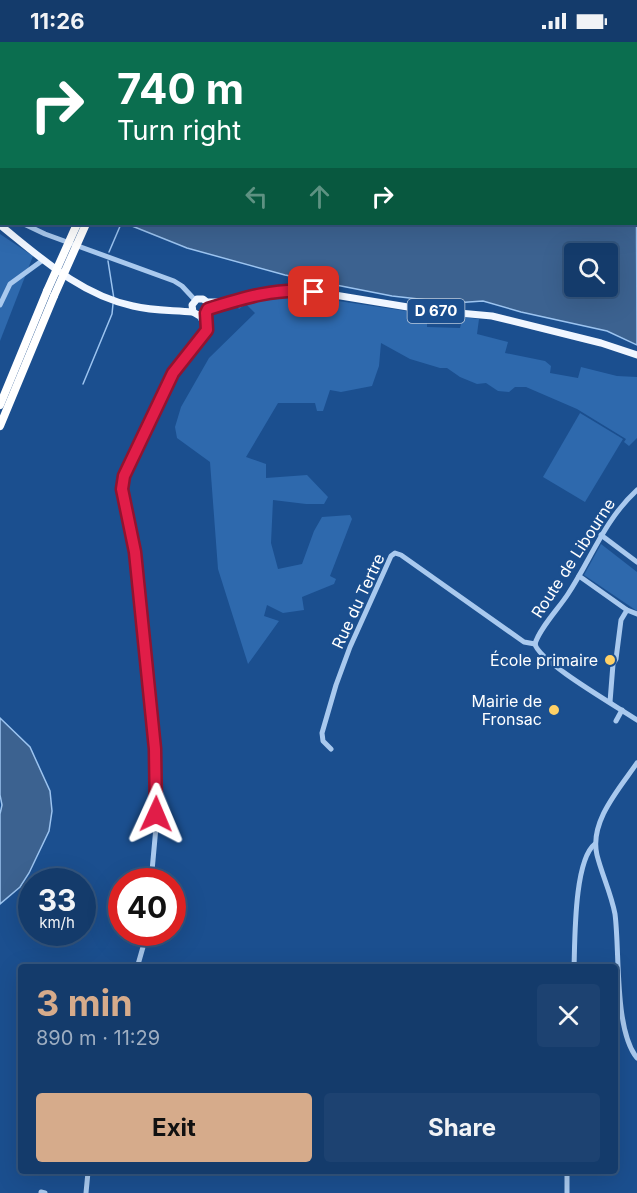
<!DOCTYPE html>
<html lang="en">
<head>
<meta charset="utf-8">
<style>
	body { margin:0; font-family:Inter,sans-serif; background:#1d4271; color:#f1f3f6; height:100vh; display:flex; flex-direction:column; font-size:22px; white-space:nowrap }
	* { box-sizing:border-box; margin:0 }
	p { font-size:20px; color:#9dadc1 }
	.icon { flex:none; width:33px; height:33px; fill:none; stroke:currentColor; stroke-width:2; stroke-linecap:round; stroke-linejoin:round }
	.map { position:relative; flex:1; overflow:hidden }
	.details { position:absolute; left:18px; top:922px; width:600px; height:210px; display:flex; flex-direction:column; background:#143b6b; border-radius:6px; box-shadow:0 6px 24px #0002,0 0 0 2px #33557e }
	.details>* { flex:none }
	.top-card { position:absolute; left:0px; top:0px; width:638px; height:183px; box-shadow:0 6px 24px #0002,0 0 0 2px #33557e; background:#0b6e4f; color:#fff; overflow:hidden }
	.buttons { position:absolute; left:564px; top:201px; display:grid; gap:12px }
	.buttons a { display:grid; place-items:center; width:54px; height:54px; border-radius:6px; background:#143b6b; box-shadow:0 6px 24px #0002,0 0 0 2px #33557e; font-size:30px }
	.speed { position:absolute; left:18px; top:826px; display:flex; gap:12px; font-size:30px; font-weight:700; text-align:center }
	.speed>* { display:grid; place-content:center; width:78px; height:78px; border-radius:50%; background:#143b6b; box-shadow:0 6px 24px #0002,0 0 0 2px #33557e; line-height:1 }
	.speed small { font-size:15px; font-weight:400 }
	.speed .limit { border:9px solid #d22; background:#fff; color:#111 }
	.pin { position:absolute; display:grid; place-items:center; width:51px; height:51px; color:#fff; margin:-26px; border-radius:12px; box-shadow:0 3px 9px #0006 }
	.me { position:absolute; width:66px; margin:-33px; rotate:1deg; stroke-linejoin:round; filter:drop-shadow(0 0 4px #0008) }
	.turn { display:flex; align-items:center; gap:21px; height:126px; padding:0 18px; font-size:27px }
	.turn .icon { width:78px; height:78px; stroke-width:2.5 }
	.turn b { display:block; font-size:42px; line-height:51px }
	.lanes { display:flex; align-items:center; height:57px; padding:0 18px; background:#0003; justify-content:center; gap:30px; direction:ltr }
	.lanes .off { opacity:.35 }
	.round { display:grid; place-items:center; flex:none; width:63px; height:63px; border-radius:6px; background:#1d4271 }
	.summary { display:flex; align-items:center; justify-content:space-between; height:102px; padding:0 18px }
	h1 { font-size:36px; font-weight:700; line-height:45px; color:#d6ab8b }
	.button { display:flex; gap:12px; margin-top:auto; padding:12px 18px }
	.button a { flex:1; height:69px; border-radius:6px; background:#d6ab8b; color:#111; font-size:24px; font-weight:700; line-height:69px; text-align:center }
	.button a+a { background:#1d4271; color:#f1f3f6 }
	.status { display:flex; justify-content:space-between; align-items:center; height:42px; padding:0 30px; background:#143b6b; direction:ltr }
	.status svg { height:16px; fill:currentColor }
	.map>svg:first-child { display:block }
</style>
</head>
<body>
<div class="status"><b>11:26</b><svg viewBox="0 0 49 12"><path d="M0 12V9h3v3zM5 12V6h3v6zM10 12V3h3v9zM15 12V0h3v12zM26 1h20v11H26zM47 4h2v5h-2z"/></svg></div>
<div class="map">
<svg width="637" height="1151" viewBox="0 0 637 1151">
	<rect width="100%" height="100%" fill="#1b4f8f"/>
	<g fill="#2e69ad">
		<path d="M 0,192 L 33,214 L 0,299 Z"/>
		<path d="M 284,251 L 427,272 L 427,285 L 460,286 L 463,275 L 479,277 L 477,292 L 508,300 L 505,311 L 545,319 L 551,324 L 550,331 L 578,336 L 581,325 L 617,334 L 637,335 L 637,396 L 629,404 L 624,400 L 626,397 L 577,367 L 526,345 L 515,345 L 509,350 L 498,349 L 486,341 L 477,342 L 460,335 L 447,326 L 440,326 L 410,317 L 381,301 L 379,324 L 372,344 L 341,350 L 330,348 L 323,369 L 317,369 L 315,361 L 278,361 L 246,415 L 266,422 L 266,436 L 307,433 L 328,455 L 324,462 L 306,462 L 273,458 L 271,501 L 278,527 L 302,522 L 314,489 L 322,475 L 350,473 L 352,477 L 330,534 L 336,537 L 334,542 L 302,555 L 304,568 L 283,571 L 267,563 L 264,574 L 279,579 L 248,622 L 218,527 L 210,420 L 177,396 L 175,385 L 181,365 L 209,316 L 255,271 L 246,262 L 239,267 L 236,263 Z"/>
		<path d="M 580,371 L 623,397 L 585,460 L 543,435 Z"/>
		<path d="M 601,502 L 637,530 L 637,569 L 584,533 Z"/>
	</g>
	<g fill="#3c6290" stroke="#9cc4f0" stroke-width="1.5" fill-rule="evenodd">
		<path d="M 0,0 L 501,0 L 507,1 L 2,2 L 1,109 Z"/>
		<path d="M 636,47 L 637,303 L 607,289 L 521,270 L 483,259 L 454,261 L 392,254 L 285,233 L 187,206 L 127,182 L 636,182 ZM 574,212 L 608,212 L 608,244 L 574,244 Z"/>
		<path d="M 0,676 L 30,705 L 50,749 L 52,769 L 49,789 L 29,831 L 20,845 L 0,862 L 0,772 L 2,763 L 0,753 Z"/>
	</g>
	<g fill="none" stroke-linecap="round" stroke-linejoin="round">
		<g stroke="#9cc4f0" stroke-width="1.5">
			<path d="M 109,210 L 121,182"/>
			<path d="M 108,219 L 114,257"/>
			<path d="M 83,342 L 112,272 L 113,262"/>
		</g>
		<g stroke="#a9c9ee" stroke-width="5">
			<path d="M 538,0 L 542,2"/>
			<path d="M 636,32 L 637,32"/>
			<path d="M 0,166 L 2,167"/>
			<path d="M 24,182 L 45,192 L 174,239 L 182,244 L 195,258"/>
			<path d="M 0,263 L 10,242 L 43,218"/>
			<path d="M 198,273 L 203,281 L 204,291"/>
			<path d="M 601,493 L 637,520"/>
			<path d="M 579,534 L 627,568"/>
			<path d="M 535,602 C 539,587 559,566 568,552 C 591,517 605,477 637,448"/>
			<path d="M 535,602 C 539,620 618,665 637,678"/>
			<path d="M 610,660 L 613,622 L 616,617 L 621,578 L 627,568 L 637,572"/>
			<path d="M 616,679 L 622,668"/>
			<path d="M 331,707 L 323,699 L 322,691 L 336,643 L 350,605 L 387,523 L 391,514 L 395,511 L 401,513 L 524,600 L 535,602"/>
			<path d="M 637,721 C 619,747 589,780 597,813 C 602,833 611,851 615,872 C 620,910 614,988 637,1016"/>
			<path d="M 151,840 L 156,785 L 157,733 L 135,510 L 122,447 L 122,441 L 127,424 L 173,331 L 206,288 L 206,271"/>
			<path d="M 137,926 L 147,891"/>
			<path d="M 574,926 C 575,898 574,818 595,802"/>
			<path d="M 41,1150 L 45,1151"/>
			<path d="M 86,1151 L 88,1130"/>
			<path d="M 567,1151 L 567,1130"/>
		</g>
		<g stroke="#f0f6ff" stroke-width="7">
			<path d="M 0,183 C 41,216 81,253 133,264 C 153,269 173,268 193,270"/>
			<path d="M 207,260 L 208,265 L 206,271 L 198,273 L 193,270 L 192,263 L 197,257 L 203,257 L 207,260 L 223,260"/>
			<path d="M 208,267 L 277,249 L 298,247 L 426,268 L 492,274 L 601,301 L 637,313"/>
		</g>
		<g stroke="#fff" stroke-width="8">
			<path d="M 162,2 L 163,0"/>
			<path d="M 171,2 L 172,0"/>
			<path d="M 0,363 L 47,249"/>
			<path d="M 0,384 L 54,254"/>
		</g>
		<g stroke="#fff" stroke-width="8">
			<path d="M 47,249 L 77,182"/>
			<path d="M 54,254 L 86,182"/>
		</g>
	</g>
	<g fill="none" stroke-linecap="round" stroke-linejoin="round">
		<g stroke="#92132f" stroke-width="15">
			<path id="route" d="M 156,772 L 155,707 L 135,510 L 122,447 L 124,434 L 173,331 L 207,288 L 206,271 L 208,267 C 243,256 278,245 314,250"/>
		</g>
		<use href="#route" stroke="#e11d48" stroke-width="10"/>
	</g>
	<g fill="#ffd166" stroke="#1b4f8f" stroke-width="2">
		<circle cx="610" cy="618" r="6"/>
		<circle cx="554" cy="668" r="6"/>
	</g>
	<g text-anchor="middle" stroke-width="4.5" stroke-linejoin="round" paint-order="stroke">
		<rect fill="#1b4f8f" stroke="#bbcadd" stroke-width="1.5" x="407.5" y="257" width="57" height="24" rx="4.5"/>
		<g font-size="15" font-weight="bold" fill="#fff">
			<text x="436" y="274">D 670</text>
		</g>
		<g font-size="16" fill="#fff" stroke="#1b4f8f">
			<text transform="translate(573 516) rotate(-57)" y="6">Route de Libourne</text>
			<text transform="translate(358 559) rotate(-65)" y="6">Rue du Tertre</text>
		</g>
		<g font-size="16" fill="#fff" stroke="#1b4f8f" text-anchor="end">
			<text x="598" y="624">École primaire</text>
			<text x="542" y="665">Mairie de<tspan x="542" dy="18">Fronsac</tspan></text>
		</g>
	</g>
</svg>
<div class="buttons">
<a><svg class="icon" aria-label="search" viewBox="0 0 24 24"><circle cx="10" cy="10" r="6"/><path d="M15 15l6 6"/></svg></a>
</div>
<div class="speed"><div>33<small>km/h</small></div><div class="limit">40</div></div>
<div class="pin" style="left:314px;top:250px;background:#d93025"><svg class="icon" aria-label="arrive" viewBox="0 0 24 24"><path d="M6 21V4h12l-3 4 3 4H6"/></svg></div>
<svg class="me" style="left:156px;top:772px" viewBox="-20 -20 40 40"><path d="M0-17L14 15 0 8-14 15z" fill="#e11d48" stroke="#fff" stroke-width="4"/></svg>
<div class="top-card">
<div class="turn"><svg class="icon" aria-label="right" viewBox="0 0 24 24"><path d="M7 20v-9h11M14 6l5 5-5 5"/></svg><div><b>740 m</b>Turn right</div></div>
<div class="lanes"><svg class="icon off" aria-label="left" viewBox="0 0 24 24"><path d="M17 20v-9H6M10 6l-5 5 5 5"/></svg><svg class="icon off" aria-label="ahead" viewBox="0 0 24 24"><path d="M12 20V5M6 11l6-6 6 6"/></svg><svg class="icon" aria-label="right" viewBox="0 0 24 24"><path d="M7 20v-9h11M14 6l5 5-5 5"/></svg></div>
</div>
<section class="details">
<div class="summary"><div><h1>3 min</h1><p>890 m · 11:29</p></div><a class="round"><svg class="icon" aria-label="close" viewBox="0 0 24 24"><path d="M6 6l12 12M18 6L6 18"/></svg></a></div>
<div class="button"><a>Exit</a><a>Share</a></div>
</section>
</div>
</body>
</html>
